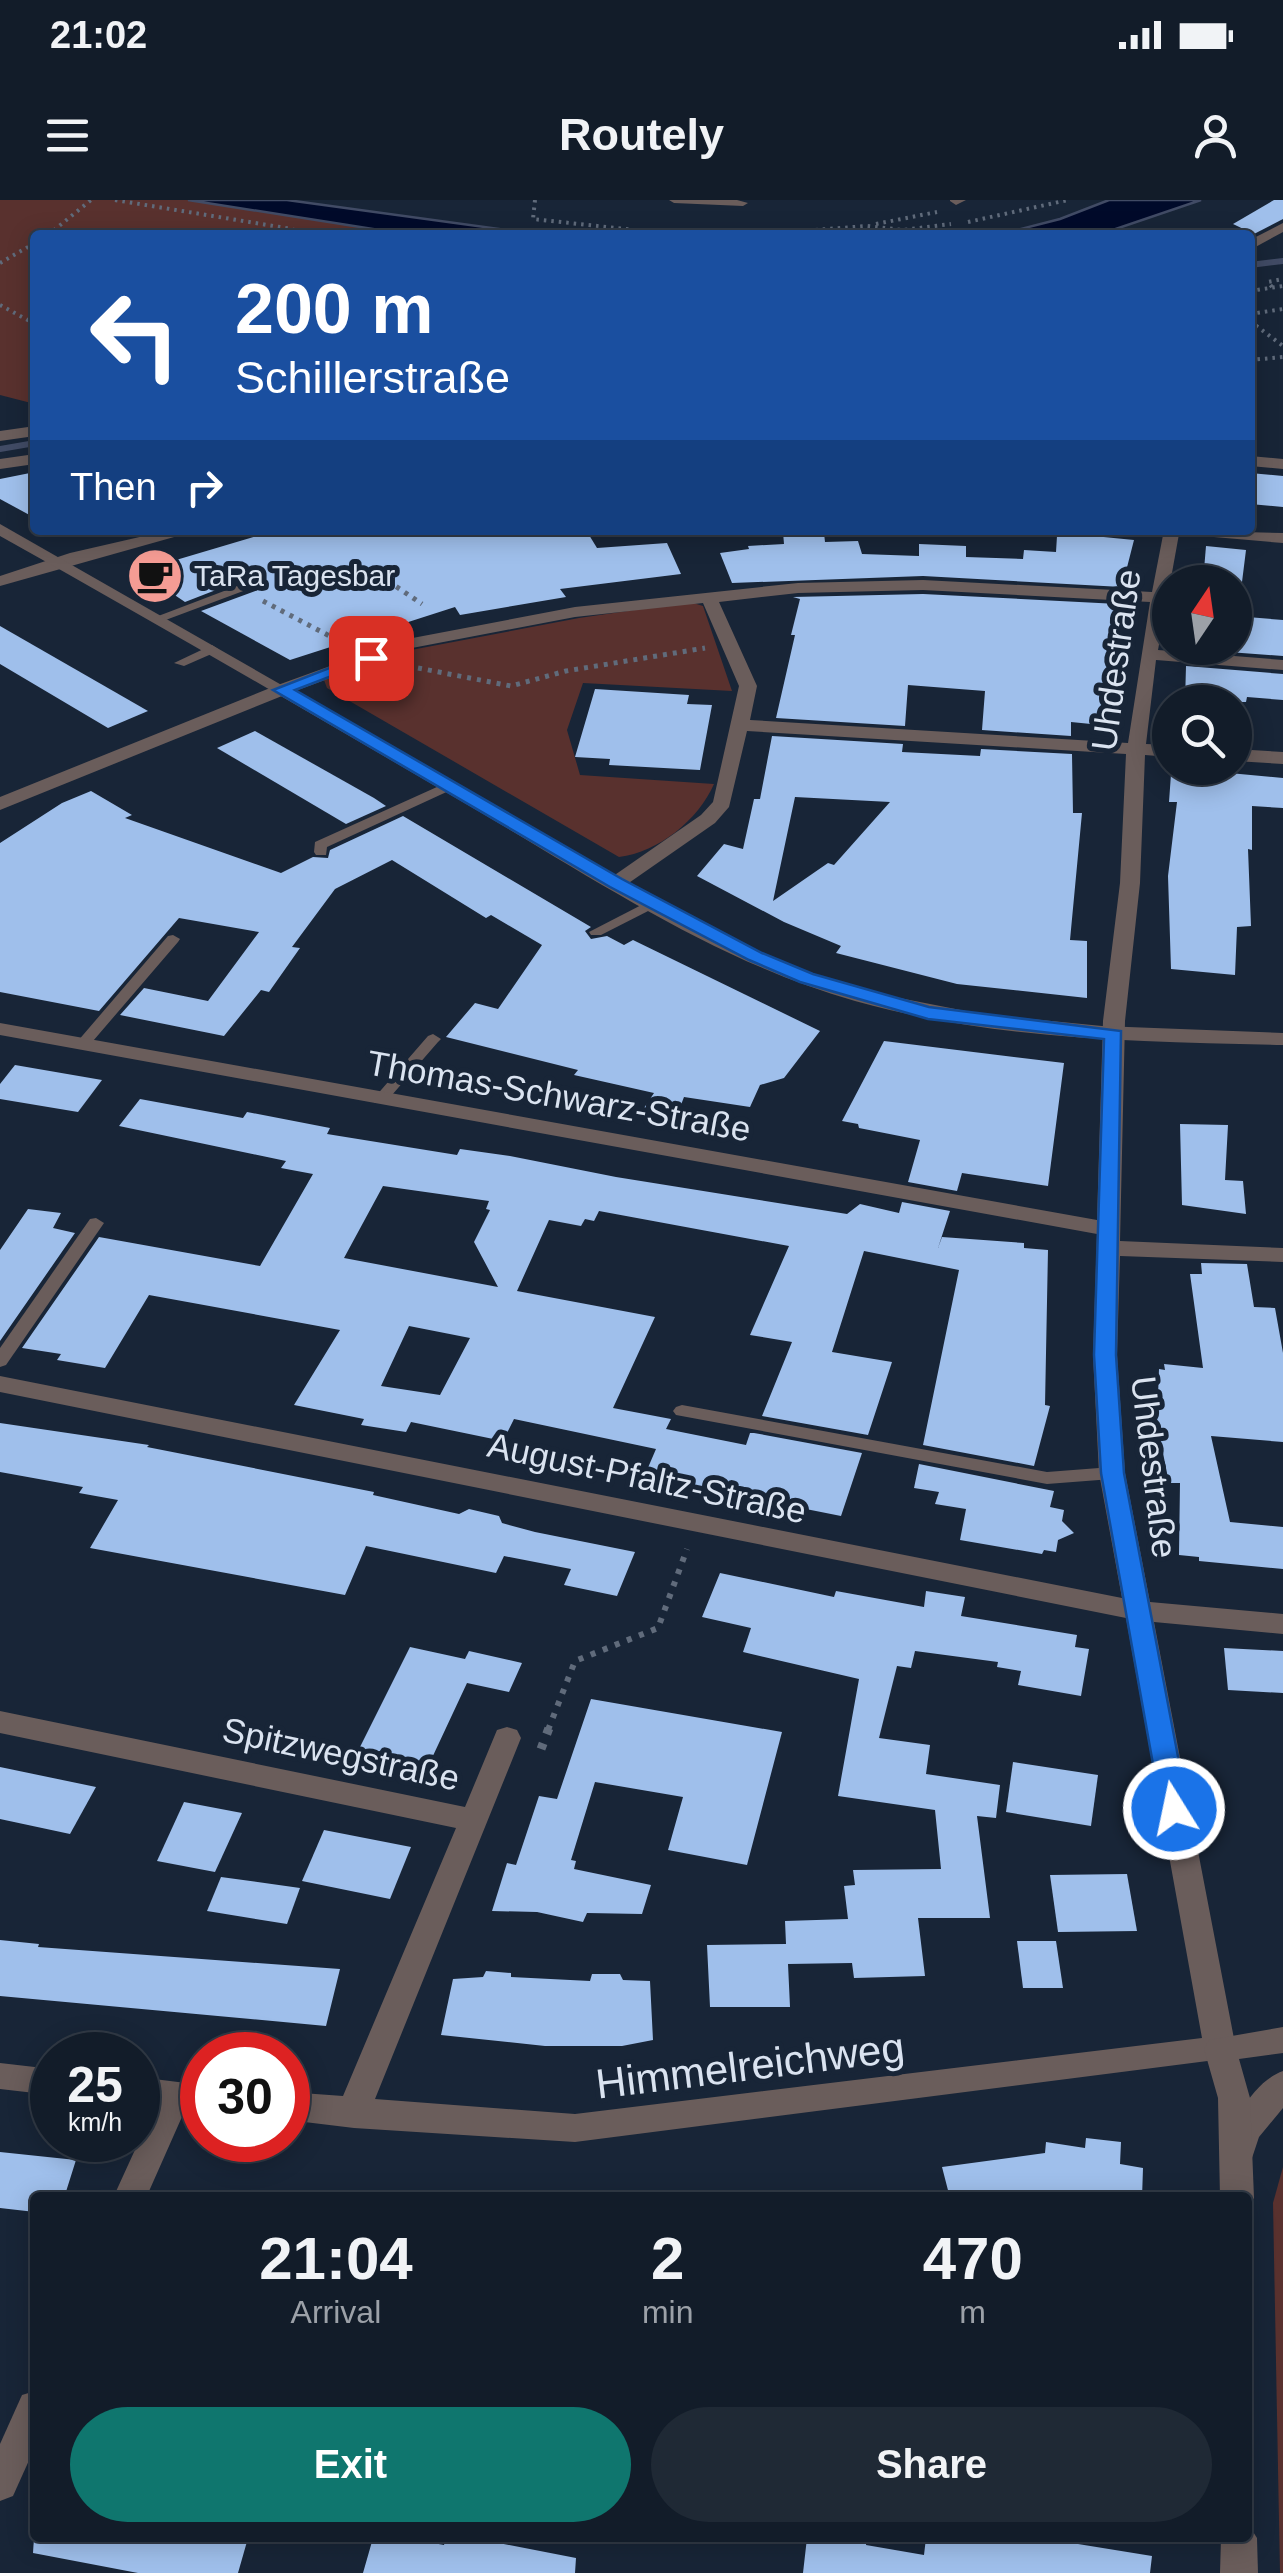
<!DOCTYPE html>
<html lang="en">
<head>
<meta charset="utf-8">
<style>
	body { margin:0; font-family:Helvetica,sans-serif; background:#1f2935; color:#f1f3f6; height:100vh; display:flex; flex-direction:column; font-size:38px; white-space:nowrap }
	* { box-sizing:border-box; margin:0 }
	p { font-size:32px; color:#9ca1a8 }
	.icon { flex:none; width:55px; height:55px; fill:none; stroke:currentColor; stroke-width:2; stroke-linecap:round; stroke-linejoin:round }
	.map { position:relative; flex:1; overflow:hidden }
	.sheet { position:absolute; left:30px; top:1992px; width:1222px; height:350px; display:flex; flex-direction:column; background:#121c29; border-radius:10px; box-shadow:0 5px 25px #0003,0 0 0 2px #313a46 }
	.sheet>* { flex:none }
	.guide { position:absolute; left:30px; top:30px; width:1225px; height:305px; border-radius:10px; box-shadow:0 5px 25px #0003,0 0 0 2px #313a46; background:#1a4fa0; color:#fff; overflow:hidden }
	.needle { width:65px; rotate:13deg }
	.buttons { position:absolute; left:1152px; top:365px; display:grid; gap:20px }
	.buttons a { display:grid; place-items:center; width:100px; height:100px; border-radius:50%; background:#121c29; box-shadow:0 5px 25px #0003,0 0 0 2px #313a46; font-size:50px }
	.speed { position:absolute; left:30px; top:1832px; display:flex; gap:20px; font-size:50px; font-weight:700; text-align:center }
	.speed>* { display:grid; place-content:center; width:130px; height:130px; border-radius:50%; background:#121c29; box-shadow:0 5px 25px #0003,0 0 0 2px #313a46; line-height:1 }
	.speed small { font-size:25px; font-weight:400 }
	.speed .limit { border:15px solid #d22; background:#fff; color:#111 }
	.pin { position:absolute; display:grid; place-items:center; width:85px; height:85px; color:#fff; margin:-42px; border-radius:20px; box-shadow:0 5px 15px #0006 }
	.me { position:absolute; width:110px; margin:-55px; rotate:350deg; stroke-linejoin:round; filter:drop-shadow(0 0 8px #0008) }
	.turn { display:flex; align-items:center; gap:35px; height:210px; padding:0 40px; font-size:45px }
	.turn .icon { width:130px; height:130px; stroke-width:2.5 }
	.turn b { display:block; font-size:70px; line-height:85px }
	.then { display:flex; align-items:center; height:95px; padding:0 40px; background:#0003; gap:20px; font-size:38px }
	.eta { display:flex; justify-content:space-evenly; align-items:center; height:170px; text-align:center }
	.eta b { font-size:60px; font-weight:700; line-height:70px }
	.action { display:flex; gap:20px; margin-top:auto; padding:20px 40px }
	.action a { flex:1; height:115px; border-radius:60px; background:#0f766e; color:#fff; font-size:40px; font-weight:700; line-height:115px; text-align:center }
	.action a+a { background:#1f2935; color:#f1f3f6 }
	.status { display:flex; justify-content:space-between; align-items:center; height:70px; padding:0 50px; background:#121c29; direction:ltr }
	.status svg { height:28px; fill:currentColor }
	header { display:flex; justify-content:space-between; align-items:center; height:130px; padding:0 40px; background:#121c29; font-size:45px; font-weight:700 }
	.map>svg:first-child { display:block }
</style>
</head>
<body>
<div class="status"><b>21:02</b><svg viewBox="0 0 49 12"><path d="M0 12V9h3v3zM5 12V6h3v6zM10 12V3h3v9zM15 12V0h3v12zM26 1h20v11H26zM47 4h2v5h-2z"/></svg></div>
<header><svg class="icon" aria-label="menu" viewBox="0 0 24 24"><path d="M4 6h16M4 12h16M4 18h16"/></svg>Routely<svg class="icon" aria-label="person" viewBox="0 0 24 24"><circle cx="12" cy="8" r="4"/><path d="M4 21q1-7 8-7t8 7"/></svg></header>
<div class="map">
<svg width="1283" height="2373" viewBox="0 0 1283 2373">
	<rect width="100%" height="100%" fill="#182537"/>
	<g fill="#59312e">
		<path d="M 0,0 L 188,0 L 411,35 L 35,35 L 35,204 L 0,195 Z"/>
		<path d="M 690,402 L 703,406 L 732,491 L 583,483 L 567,530 L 580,575 L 714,584 C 698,620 659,652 619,657 L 327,488 L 324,480 L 411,450 L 579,418 Z"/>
		<path d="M 1283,1967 L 1283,2373 L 1280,2373 L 1273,2003 Z"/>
	</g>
	<g fill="#000a2a" stroke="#414b65" stroke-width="2.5">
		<path d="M 188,0 L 287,0 L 542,35 L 411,35 Z"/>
		<path d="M 1109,0 L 1201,0 L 1098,35 L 997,35 L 1060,19 Z"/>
	</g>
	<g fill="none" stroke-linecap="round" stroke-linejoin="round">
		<g stroke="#414b65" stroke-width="6">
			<path d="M 1250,65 L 1283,61"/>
			<path d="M 0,249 L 35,243"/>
		</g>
	</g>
	<g fill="#9fbfeb" fill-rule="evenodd">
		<path d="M 1274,0 L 1283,0 L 1283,19 L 1254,34 L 1233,24 Z"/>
		<path d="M 35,272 L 35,318 L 0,299 L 0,279 Z"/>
		<path d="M 1250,273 L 1283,276 L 1283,307 L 1250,304 Z"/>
		<path d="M 277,330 L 523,330 L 524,335 L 586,330 L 597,348 L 667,343 L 681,374 L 560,389 L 566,397 L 460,415 L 455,407 L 290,460 L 201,411 L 258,390 L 259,379 L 252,376 L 185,402 L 139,371 Z"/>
		<path d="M 783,332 L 824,333 L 825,342 L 858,341 L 862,354 L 919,356 L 919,344 L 966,346 L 966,357 L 1023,359 L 1024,350 L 1056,352 L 1057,336 L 1073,337 L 1073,334 L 1134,340 L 1122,387 L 923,376 L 732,383 L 720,353 L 749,349 L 748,346 L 784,344 Z"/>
		<path d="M 1206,346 L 1246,350 L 1242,382 L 1203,382 Z"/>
		<path d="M 923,394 L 1118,404 L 1101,525 L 1071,522 L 1071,536 L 982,530 L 985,491 L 908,485 L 905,526 L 776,518 L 795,435 L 791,435 L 800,399 L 793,397 Z"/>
		<path d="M 1235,416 L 1283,420 L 1283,456 L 1188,449 L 1235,448 Z"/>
		<path d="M 0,426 L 148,511 L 108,528 L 0,464 Z"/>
		<path d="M 1186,466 L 1283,474 L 1283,500 L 1247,497 L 1246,502 L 1185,502 Z"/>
		<path d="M 595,489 L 689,495 L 687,504 L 712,505 L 700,570 L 609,565 L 610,559 L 575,557 Z"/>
		<path d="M 255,531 L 374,598 L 386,606 L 346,624 L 217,548 Z"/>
		<path d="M 772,536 L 903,544 L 902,552 L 980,556 L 981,549 L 1072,554 L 1073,613 L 1082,613 L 1070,740 L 1087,741 L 1087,798 L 957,784 L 836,753 L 841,746 L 784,722 L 697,676 L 724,644 L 743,649 L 754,599 L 760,599 ZM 795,597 L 890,602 L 834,665 L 828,663 L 773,701 Z"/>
		<path d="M 1176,568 L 1283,578 L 1283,608 L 1252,606 L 1252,650 L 1248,649 L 1251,726 L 1237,727 L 1235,775 L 1171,769 L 1168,676 L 1177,602 L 1169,602 L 1171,574 L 1176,574 Z"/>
		<path d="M 91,591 L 132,615 L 125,618 L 281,673 L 313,657 L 328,658 L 330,650 L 403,616 L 591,727 L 585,731 L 591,739 L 607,736 L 624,745 L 633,740 L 820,831 L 784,878 L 760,885 L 750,907 L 684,897 L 674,923 L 638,917 L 654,893 L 574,875 L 578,870 L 446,837 L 475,803 L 498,809 L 542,745 L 491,715 L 486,718 L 392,660 L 335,689 L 292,747 L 300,748 L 269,792 L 261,790 L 224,836 L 120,815 L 144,788 L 208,801 L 259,732 L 179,718 L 99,811 L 0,792 L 0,643 L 62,603 Z"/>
		<path d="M 884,841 L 1064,863 L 1048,986 L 962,973 L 957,991 L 908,982 L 920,940 L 859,928 L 858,924 L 842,921 Z"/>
		<path d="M 15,865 L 102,880 L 78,912 L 0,899 L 0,884 Z"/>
		<path d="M 140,899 L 243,918 L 247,912 L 330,928 L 327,934 L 457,955 L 460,949 L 510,956 L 616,977 L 847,1014 L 860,1004 L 899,1013 L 902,1002 L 950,1011 L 938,1048 L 942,1037 L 1024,1043 L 1024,1048 L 1048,1050 L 1045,1205 L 1050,1206 L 1034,1266 L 923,1245 L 959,1070 L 864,1051 L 832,1152 L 892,1162 L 868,1235 L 762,1216 L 792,1142 L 750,1135 L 789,1046 L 599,1011 L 594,1021 L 585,1019 L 581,1026 L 549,1020 L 517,1091 L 655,1117 L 613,1208 L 671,1219 L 666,1229 L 746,1245 L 750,1233 L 754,1233 L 862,1253 L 841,1316 L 644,1277 L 656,1249 L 514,1219 L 503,1241 L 411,1222 L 406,1232 L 361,1225 L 364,1219 L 294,1205 L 340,1130 L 149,1095 L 105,1168 L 57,1160 L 61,1154 L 22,1148 L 99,1037 L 260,1066 L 313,974 L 281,968 L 286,961 L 119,926 ZM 383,986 L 489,1001 L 486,1009 L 490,1010 L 474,1042 L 498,1087 L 344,1058 ZM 409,1126 L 470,1138 L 440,1195 L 381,1186 Z"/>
		<path d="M 1180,924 L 1228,925 L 1225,980 L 1243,981 L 1246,1014 L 1182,1005 Z"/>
		<path d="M 28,1009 L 61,1013 L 53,1028 L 75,1033 L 0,1141 L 0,1050 Z"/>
		<path d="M 1201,1063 L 1247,1064 L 1254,1107 L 1275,1108 L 1283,1153 L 1283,1242 L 1211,1236 L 1230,1322 L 1283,1327 L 1283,1369 L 1199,1361 L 1199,1357 L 1179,1355 L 1180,1283 L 1169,1283 L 1157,1223 L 1159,1169 L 1165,1170 L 1164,1164 L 1203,1168 L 1190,1074 L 1202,1074 Z"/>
		<path d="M 0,1223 L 149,1245 L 147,1247 L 374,1292 L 373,1295 L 459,1314 L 469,1309 L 499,1316 L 502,1323 L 535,1332 L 635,1352 L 617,1396 L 564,1385 L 571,1369 L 504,1356 L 496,1373 L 366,1346 L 345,1395 L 90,1348 L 118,1300 L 79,1293 L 83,1287 L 0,1272 Z"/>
		<path d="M 919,1264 L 1054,1291 L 1050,1307 L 1064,1310 L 1062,1321 L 1074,1333 L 1058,1340 L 1056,1352 L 1044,1350 L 1042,1354 L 960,1340 L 966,1309 L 935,1304 L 939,1292 L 914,1288 Z"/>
		<path d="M 720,1373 L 834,1397 L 836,1391 L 924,1407 L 926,1391 L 965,1397 L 961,1416 L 1077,1435 L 1075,1447 L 1089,1449 L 1081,1496 L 1018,1485 L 1021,1471 L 997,1467 L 998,1462 L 915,1451 L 911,1468 L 897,1466 L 879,1538 L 930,1545 L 926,1574 L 1000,1585 L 996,1618 L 977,1616 L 990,1718 L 918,1718 L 925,1776 L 854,1778 L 852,1763 L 788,1764 L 790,1807 L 710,1807 L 707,1745 L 786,1744 L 785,1721 L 848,1719 L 844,1686 L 855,1685 L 853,1670 L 941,1669 L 935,1610 L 838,1596 L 859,1479 L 743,1452 L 751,1428 L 702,1417 Z"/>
		<path d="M 410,1447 L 465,1459 L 469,1451 L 522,1463 L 509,1492 L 467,1483 L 424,1575 L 354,1559 Z"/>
		<path d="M 1224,1448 L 1283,1451 L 1283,1493 L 1228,1490 Z"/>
		<path d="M 591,1499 L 782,1532 L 747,1665 L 668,1650 L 683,1597 L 595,1582 L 571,1660 L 576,1661 L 574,1669 L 651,1685 L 642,1714 L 587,1713 L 583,1722 L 537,1712 L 492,1711 L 507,1663 L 516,1665 L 539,1596 L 557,1599 Z"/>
		<path d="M 1013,1562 L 1098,1575 L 1091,1626 L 1006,1612 Z"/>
		<path d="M 0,1567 L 96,1587 L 70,1634 L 0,1619 Z"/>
		<path d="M 184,1602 L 242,1613 L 215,1672 L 157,1661 Z"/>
		<path d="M 324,1630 L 411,1647 L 390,1699 L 302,1681 Z"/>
		<path d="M 1127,1674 L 1137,1731 L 1058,1732 L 1050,1675 Z"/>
		<path d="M 221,1677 L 300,1688 L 287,1724 L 207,1711 Z"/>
		<path d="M 0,1740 L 39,1744 L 38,1747 L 340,1769 L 326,1826 L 0,1796 Z"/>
		<path d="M 1017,1741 L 1056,1741 L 1063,1788 L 1023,1788 Z"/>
		<path d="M 486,1771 L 511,1773 L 511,1777 L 590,1781 L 592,1774 L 620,1774 L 623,1780 L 650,1781 L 653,1840 L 622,1846 L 545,1846 L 441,1835 L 453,1779 L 483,1777 Z"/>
		<path d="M 1086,1938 L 1121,1942 L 1120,1964 L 1143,1968 L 1142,1998 L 950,1998 L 942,1967 L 1045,1953 L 1046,1942 L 1085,1948 Z"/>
		<path d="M 0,1952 L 76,1960 L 64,1998 L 35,1998 L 35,2012 L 0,2008 Z"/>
		<path d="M 34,2338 L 248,2338 L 238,2373 L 138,2373 L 33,2353 Z"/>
		<path d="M 373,2338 L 406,2338 L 444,2345 L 446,2338 L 473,2338 L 576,2358 L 575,2373 L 363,2373 Z"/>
		<path d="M 807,2338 L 867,2338 L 866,2345 L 924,2355 L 926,2338 L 1041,2338 L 1152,2356 L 1150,2373 L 803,2373 Z"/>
	</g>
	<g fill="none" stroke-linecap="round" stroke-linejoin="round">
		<g stroke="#606b7b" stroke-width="4" stroke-dasharray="2.5 5" stroke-linecap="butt">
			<path d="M 115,0 L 292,29 L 304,35"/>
			<path d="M 535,0 L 533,19 L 671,34 L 733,35"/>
			<path d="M 968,22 L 1068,0"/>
			<path d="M 876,24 L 937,12"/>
			<path d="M 48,35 L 91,0"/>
			<path d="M 748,35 L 867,26 L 903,30 L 951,24"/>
			<path d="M 0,63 L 35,43"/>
			<path d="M 1272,87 L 1268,82 L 1283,79"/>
			<path d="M 1250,91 L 1283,86"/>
			<path d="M 0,105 L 35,124"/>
			<path d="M 1250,114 L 1283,109"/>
			<path d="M 1250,121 L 1283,146"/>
			<path d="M 1250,160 L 1283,157"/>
			<path d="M 374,372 L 392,384"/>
		</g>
		<g stroke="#606b7b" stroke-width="5" stroke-dasharray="4 6" stroke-linecap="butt">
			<path d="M 388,381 L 422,404"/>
			<path d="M 263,401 L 341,442"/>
			<path d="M 418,468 L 511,486 L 566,471 L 705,448"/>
		</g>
		<path stroke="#606b7b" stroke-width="6" stroke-dasharray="5 8" stroke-linecap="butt" d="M 548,1530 L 575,1461 L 658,1428 L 687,1349"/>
		<path stroke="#606b7b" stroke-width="9" stroke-dasharray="6 10" stroke-linecap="butt" d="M 541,1549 L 549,1528"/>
		<g fill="#6a5d5b" fill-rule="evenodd">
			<path d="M 669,0 L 737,0 L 748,3 L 743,6 L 674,3 Z"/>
			<path d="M 253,380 L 257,382 L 257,386 L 163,421 L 153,418 Z"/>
			<path d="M 212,445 L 218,449 L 216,452 L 184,466 L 174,463 Z"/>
			<path d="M 448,582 L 455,586 L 453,589 L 327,647 L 326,655 L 316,655 L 314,652 L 315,642 Z"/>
			<path d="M 653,699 L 658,700 L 658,706 L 601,735 L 591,735 L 589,732 Z"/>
			<path d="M 173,735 L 180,739 L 178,742 L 87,848 L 77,848 L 74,845 L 77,842 L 168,736 Z"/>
			<path d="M 433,834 L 441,839 L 438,842 L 385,903 L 375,903 L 372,900 L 375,897 L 428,836 Z"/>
			<path d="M 96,1018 L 104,1023 L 6,1165 L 0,1167 L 0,1148 L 90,1019 Z"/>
			<path d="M 682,1205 L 1047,1272 L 1112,1267 L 1121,1273 L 1112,1279 L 1047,1284 L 676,1215 L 673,1211 L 676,1207 Z"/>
		</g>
		<g fill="#6a5d5b" fill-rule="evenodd">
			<path d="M 966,0 L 956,5 L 950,1 L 950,0 Z"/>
			<path d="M 1283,23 L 1283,32 L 1250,50 L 1250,40 Z"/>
			<path d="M 35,226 L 35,236 L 0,241 L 0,231 Z"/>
			<path d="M 35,254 L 35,264 L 0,269 L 0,259 Z"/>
			<path d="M 1250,256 L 1283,259 L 1283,269 L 1250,266 Z"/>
			<path d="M 170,330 L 199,330 L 0,386 L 0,376 L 70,353 Z"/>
			<path d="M 1164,330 L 1283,333 L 1283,343 L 1179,334 L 1158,450 L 1283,460 L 1283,470 L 1156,460 L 1146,544 L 1170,545 L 1170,557 L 1145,555 L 1140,683 L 1125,821 L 1120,1041 L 1283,1048 L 1283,1062 L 1120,1056 L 1117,1155 L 1125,1273 L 1150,1402 L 1283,1414 L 1283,1434 L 1154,1422 L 1236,1849 L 1231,1858 L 575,1942 L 354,1928 L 288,1920 L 288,1892 L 343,1896 L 456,1628 L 0,1533 L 0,1511 L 465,1607 L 497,1530 L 507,1527 L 517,1530 L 521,1538 L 375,1899 L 575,1914 L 1202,1838 L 1126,1418 L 0,1192 L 0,1176 L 1122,1398 L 1099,1273 L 1093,1155 L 1097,1034 L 0,835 L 0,823 L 1097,1020 L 1103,821 L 1120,683 L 1126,554 L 747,531 L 729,607 L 715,623 L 623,687 L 609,687 L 609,679 L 701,615 L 713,602 L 739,486 L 703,403 L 575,417 L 412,448 L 287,494 L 0,610 L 0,597 L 275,486 L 402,440 L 575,407 L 798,383 L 923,380 L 1152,392 ZM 923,390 L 1150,402 L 1128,543 L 750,520 L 757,486 L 719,402 L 798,393 Z"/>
			<path d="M 1235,549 L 1283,552 L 1283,564 L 1235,561 Z"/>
			<path d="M 0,1863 L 52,1869 L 52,1895 L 0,1889 Z"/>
			<path d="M 1283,1871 L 1283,1908 L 1259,1937 L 1250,1964 L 1238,1968 L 1226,1964 L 1222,1954 C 1231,1925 1252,1882 1283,1871 Z"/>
			<path d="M 138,1877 L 202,1885 L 202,1911 L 185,1910 L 146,1998 L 113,1998 L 155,1906 L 138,1904 Z"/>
			<path d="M 35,2191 L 35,2247 L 13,2296 L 0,2301 L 0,2244 L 22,2195 Z"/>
		</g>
		<g fill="#6a5d5b" fill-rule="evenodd">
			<path d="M 0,324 L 656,699 L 733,740 L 812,774 L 869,792 L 981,814 L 1102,826 L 1283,833 L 1283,845 C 1140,842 994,840 855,801 C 721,763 604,685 485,615 C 324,521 163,427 0,336 Z"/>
			<path d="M 1283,1827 L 1283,1853 L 1239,1859 L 1250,1898 L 1254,1998 L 1248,2009 L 1248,1998 L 1220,1998 L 1218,1898 L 1204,1849 L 1209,1840 Z"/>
			<path d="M 1248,2324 L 1257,2338 L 1258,2373 L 1220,2373 L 1221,2338 L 1248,2338 Z"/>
		</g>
	</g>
	<path fill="#1a73e8" stroke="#114b97" stroke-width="2.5" d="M 365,454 L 379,458 L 295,490 L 622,679 L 762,753 L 813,774 L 929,807 L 1121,831 L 1116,1155 L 1124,1273 L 1188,1609 L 1184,1616 L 1174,1619 L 1165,1616 L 1161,1609 L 1101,1273 L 1094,1155 L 1104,839 L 928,819 L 800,782 L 749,760 L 610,687 L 273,490 Z"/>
	<defs>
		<g id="cafe-disc" transform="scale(2.875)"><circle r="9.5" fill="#f59c94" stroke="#182537"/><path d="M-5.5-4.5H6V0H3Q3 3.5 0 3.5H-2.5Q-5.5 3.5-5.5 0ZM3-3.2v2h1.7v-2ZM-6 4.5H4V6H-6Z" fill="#111"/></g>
	</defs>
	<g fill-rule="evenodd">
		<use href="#cafe-disc" x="155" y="376"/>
	</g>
	<g text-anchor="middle" stroke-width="10" stroke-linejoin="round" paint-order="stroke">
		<g font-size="30" fill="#dae3f0" stroke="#182537" text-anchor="start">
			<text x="194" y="386">TaRa Tagesbar</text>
		</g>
		<g font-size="35" fill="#dae3f0" stroke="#182537">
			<text transform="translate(1116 460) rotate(-82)" y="12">Uhdestraße</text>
			<text transform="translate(559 896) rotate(10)" y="12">Thomas-Schwarz-Straße</text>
			<text transform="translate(1154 1267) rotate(83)" y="12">Uhdestraße</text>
			<text transform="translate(647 1278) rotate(12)" y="12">August-Pfaltz-Straße</text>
			<text transform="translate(341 1554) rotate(12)" y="12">Spitzwegstraße</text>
		</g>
		<g font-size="42" fill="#dae3f0" stroke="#182537">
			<text transform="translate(750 1865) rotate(-7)" y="15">Himmelreichweg</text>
		</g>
	</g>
</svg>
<div class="buttons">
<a><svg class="needle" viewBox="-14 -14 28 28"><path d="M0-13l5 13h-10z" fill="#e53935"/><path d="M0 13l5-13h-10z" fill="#9ca1a8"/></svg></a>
<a><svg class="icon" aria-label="search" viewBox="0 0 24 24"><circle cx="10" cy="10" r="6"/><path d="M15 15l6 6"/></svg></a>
</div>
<div class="speed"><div>25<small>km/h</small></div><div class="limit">30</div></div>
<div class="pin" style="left:371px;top:458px;background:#d93025"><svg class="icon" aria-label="arrive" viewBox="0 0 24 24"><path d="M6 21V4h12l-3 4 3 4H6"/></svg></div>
<svg class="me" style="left:1174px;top:1609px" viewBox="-20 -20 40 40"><circle r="17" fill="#1a73e8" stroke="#fff" stroke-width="3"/><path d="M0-11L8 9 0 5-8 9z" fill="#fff"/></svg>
<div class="guide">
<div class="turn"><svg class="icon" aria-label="left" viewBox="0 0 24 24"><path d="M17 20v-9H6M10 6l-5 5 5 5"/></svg><div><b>200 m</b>Schillerstraße</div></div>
<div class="then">Then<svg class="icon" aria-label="right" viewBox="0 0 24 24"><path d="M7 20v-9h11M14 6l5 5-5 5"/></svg></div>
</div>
<section class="sheet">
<div class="eta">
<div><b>21:04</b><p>Arrival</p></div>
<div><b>2</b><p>min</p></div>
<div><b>470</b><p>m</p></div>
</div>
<div class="action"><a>Exit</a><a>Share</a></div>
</section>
</div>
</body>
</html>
